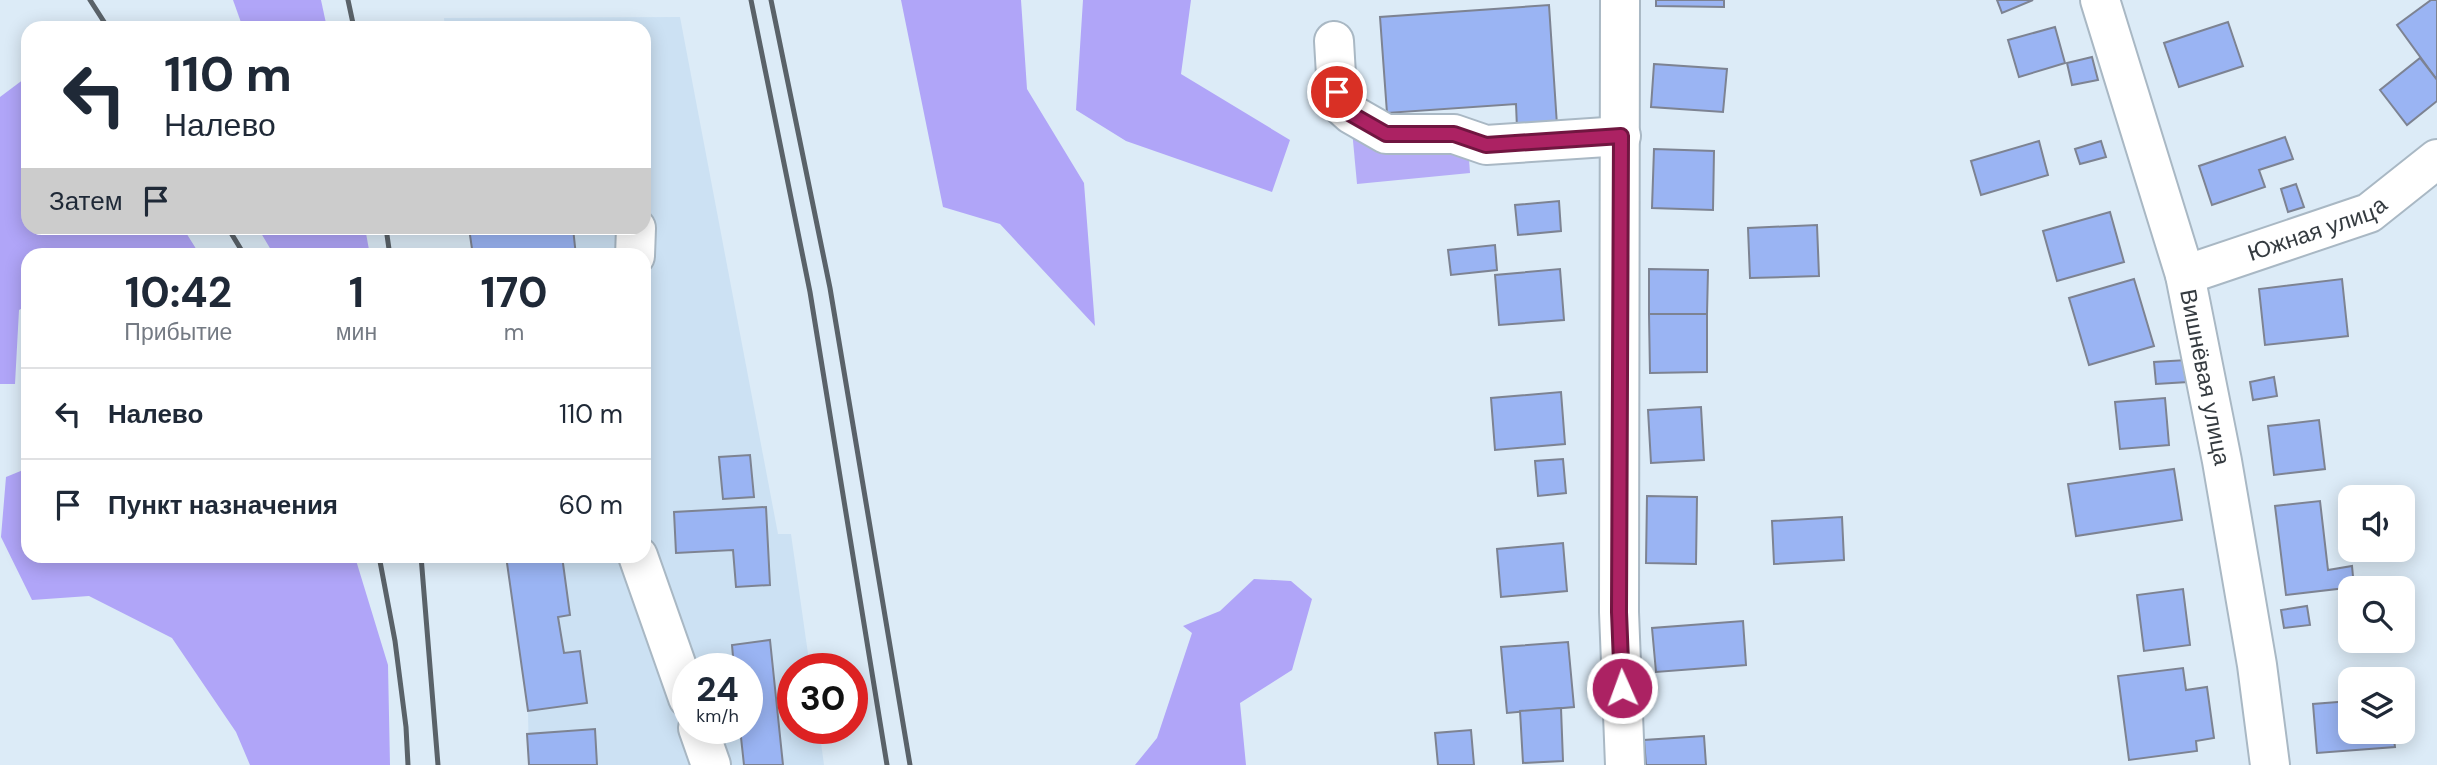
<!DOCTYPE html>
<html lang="ru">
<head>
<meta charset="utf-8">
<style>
	body { margin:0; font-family:"DM Sans",sans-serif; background:#f2f2f3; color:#1f2937; height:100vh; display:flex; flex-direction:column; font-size:26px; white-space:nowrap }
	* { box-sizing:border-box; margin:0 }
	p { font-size:23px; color:#747a83 }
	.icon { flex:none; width:38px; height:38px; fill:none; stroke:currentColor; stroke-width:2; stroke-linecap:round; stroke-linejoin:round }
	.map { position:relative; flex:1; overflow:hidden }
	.side { position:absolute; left:21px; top:248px; width:630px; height:315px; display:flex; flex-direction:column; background:#fff; border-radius:21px; box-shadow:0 4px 18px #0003 }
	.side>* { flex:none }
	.top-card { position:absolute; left:21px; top:21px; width:630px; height:214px; border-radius:21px; box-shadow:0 4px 18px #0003; background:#fff; color:#1f2937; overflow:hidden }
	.fabs { position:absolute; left:2338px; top:485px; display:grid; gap:14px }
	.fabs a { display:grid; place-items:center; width:77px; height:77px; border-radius:14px; background:#fff; box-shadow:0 4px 18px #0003; font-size:35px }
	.speed { position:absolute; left:672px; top:653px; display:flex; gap:14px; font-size:35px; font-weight:700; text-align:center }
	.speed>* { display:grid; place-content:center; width:91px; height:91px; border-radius:50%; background:#fff; box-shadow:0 4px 18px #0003; line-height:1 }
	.speed small { font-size:18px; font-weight:400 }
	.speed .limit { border:10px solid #d22; background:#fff; color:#111 }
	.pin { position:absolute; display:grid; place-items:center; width:60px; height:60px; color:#fff; margin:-30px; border:4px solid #fff; border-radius:50%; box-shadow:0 2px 7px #0007 }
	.me { position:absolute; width:77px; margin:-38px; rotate:358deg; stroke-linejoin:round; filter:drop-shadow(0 0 5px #0008) }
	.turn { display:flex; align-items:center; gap:24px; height:147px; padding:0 28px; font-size:32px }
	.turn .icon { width:91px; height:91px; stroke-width:2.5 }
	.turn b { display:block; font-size:49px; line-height:60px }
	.then { display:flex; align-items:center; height:66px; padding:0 28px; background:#0003; gap:14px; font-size:26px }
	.eta { display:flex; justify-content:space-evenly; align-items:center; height:119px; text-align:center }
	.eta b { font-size:42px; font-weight:700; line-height:49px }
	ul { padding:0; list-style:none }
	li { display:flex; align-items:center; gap:21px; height:91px; padding:0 28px; border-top:2px solid #e0e1e3 }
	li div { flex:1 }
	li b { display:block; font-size:26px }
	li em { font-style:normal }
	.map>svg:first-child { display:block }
</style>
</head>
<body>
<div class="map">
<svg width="2437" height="765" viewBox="0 0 2437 765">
	<rect width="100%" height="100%" fill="#dcebf7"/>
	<path fill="#cce1f3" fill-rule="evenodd" d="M 680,17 L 778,534 L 791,534 L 810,668 L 793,668 L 793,728 L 819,728 L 824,765 L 529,765 L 528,711 L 506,557 L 644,556 L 644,256 L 473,255 L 469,228 L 644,228 L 644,28 L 445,28 L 444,18 ZM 688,668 L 747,668 L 747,728 L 688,728 Z"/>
	<path fill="#b5acf7" d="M 1352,130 L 1468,146 L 1470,173 L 1357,184 Z"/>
	<g fill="#b0a5f8">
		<path d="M 233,0 L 321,0 L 327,28 L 243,28 Z"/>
		<path d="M 901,0 L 1021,0 L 1027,89 L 1084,183 L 1095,326 L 1000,224 L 943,207 Z"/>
		<path d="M 1083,0 L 1191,0 L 1181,74 L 1290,140 L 1272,192 L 1126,141 L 1076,110 Z"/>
		<path d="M 28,76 L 28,228 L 183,228 L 200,255 L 28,256 L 28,305 L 19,310 L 15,384 L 0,384 L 0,97 Z"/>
		<path d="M 258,228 L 365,228 L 370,255 L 274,255 Z"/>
		<path d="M 28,468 L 28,556 L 355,557 L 388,665 L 390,765 L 250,765 L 236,732 L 172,638 L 89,596 L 32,600 L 1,537 L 6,477 Z"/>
		<path d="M 1254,579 L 1291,581 L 1312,599 L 1292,670 L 1240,703 L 1246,765 L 1135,765 L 1157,738 L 1192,633 L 1183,626 L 1220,611 Z"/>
	</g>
	<g fill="#9ab4f3" stroke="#7d8392" stroke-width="2">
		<path d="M 1656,0 L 1724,0 L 1724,7 L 1656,6 Z"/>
		<path d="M 1997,0 L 2033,0 L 2002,13 Z"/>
		<path d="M 2431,0 L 2437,0 L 2437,80 L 2397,25 Z"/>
		<path d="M 1549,5 L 1557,125 L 1517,128 L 1516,104 L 1387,113 L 1380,17 Z"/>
		<path d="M 2228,22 L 2243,66 L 2179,87 L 2164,43 Z"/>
		<path d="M 2055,27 L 2065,63 L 2019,77 L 2008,40 Z"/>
		<path d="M 2092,57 L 2098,80 L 2072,85 L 2067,63 Z"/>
		<path d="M 2420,58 L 2437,80 L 2437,101 L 2407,125 L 2380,90 Z"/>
		<path d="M 1654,64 L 1727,69 L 1723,112 L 1651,107 Z"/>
		<path d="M 2285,137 L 2293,159 L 2259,170 L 2265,187 L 2212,205 L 2199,166 Z"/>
		<path d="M 2039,141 L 2048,175 L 1981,195 L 1971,161 Z"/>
		<path d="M 2101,141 L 2106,157 L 2080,164 L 2075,149 Z"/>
		<path d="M 1654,149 L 1714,151 L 1713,210 L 1652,208 Z"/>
		<path d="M 2296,184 L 2304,207 L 2288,212 L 2281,189 Z"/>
		<path d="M 1559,201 L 1561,231 L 1518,235 L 1515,205 Z"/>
		<path d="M 2110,212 L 2124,262 L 2057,281 L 2043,231 Z"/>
		<path d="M 1817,225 L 1819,276 L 1750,278 L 1748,228 Z"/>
		<path d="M 469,228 L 573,228 L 576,256 L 473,256 Z"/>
		<path d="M 1495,245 L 1497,270 L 1451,275 L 1448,250 Z"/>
		<path d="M 1560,269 L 1564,320 L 1499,325 L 1495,275 Z"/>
		<path d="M 1649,269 L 1708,270 L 1707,314 L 1649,314 Z"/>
		<path d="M 2134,279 L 2154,346 L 2089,365 L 2069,298 Z"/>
		<path d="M 2342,279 L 2348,336 L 2265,345 L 2259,289 Z"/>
		<path d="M 1649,314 L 1707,314 L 1707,372 L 1650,373 Z"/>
		<path d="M 2187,360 L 2188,382 L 2156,384 L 2154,362 Z"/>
		<path d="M 2274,377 L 2277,396 L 2253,400 L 2250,382 Z"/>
		<path d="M 1561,392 L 1565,444 L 1495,450 L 1491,398 Z"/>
		<path d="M 2165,398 L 2169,445 L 2120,449 L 2115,402 Z"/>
		<path d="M 1701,407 L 1704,460 L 1651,463 L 1648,410 Z"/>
		<path d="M 2319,420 L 2325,469 L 2274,475 L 2268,426 Z"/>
		<path d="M 750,455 L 754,497 L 723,499 L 719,457 Z"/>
		<path d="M 1563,459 L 1566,493 L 1538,496 L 1535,461 Z"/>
		<path d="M 2174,469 L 2182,520 L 2076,536 L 2068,484 Z"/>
		<path d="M 1647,496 L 1697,497 L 1696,564 L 1646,563 Z"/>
		<path d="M 2320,501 L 2328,570 L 2352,566 L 2354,587 L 2286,595 L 2275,506 Z"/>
		<path d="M 766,507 L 770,585 L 736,587 L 733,550 L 676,553 L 674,512 Z"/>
		<path d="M 1842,517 L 1844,560 L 1774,564 L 1772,521 Z"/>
		<path d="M 1563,543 L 1567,591 L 1501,597 L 1497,549 Z"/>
		<path d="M 506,556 L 562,556 L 570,615 L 558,617 L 564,653 L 580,651 L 587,703 L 528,711 Z"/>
		<path d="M 2183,589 L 2190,645 L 2144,651 L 2137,595 Z"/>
		<path d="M 2307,606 L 2310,625 L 2284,628 L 2281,610 Z"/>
		<path d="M 1743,621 L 1746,665 L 1656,672 L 1652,628 Z"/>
		<path d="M 770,640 L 783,765 L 744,765 L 740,728 L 747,728 L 747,668 L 734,668 L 732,645 Z"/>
		<path d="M 1568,642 L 1574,707 L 1507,713 L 1501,647 Z"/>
		<path d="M 2183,668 L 2186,690 L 2207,687 L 2214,738 L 2196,741 L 2197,751 L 2129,760 L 2118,676 Z"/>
		<path d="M 2350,701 L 2350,732 L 2393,732 L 2395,747 L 2317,753 L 2313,704 Z"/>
		<path d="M 1561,708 L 1563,761 L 1523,763 L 1520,711 Z"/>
		<path d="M 595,729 L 597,765 L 529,765 L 527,734 Z"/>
		<path d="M 1471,730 L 1474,765 L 1438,765 L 1435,733 Z"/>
		<path d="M 1704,736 L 1706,765 L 1646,765 L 1644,740 Z"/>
	</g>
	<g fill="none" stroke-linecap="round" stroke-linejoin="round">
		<g stroke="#a9b8c4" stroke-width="42">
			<g id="minor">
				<path d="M 1620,0 L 1619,612 L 1625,765"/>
				<path id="s1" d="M 2100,0 L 2185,275 L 2222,461 L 2257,665 L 2270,765"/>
				<path d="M 1334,41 L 1337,92 L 1341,105 L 1351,114 L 1386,134 L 1454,134 L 1486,145 L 1621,136"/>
				<path d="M 635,256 L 636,228"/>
				<path id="s2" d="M 2185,275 L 2369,213 L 2437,159"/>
				<path d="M 638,556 L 688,698"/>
				<path d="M 698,728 L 711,765"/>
			</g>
		</g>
		<use href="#minor" stroke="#fff" stroke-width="38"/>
		<g stroke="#5a6269" stroke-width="5">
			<path d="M 90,0 L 108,28"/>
			<path d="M 348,0 L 354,28"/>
			<path d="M 751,0 L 810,292 L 887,765"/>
			<path d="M 771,0 L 830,288 L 910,765"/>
			<path d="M 228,228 L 245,256"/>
			<path d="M 386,228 L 390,256"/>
			<path d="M 379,556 L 395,641 L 406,727 L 408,765"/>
			<path d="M 421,556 L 438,765"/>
		</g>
	</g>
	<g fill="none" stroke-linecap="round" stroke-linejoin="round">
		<g stroke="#701640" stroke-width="18">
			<path id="route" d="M 1337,92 L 1341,105 L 1351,114 L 1386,134 L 1454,134 L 1486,145 L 1621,136 L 1619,612 L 1622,688"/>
		</g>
		<use href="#route" stroke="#ac2263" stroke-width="12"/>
	</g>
	<g text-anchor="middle" stroke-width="5" stroke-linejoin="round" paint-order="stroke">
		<g font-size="23" fill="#353b40" stroke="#eef7ff">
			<text dy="8" stroke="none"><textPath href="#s2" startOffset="140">Южная улица</textPath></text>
			<text dy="8" stroke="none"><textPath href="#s1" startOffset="392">Вишнёвая улица</textPath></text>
		</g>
	</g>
</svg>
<div class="fabs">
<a><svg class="icon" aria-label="sound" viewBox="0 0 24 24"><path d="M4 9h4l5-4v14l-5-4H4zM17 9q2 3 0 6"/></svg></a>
<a><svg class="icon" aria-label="search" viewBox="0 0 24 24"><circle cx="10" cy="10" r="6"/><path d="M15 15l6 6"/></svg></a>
<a><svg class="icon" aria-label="layers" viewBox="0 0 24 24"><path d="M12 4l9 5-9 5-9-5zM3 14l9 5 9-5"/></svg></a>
</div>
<div class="speed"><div>24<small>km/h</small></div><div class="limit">30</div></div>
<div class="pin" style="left:1337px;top:92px;background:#d93025"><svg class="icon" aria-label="arrive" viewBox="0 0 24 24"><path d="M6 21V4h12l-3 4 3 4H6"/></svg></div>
<svg class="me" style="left:1622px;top:688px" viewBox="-20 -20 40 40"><circle r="17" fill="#ac2263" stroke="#fff" stroke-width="3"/><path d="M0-11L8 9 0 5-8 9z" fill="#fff"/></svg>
<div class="top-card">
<div class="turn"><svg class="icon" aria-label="left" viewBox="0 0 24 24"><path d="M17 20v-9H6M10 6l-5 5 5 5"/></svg><div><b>110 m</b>Налево</div></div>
<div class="then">Затем<svg class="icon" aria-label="arrive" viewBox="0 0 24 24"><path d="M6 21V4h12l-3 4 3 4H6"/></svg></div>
</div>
<section class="side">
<div class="eta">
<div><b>10:42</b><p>Прибытие</p></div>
<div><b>1</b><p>мин</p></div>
<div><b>170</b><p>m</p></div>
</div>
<ul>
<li><svg class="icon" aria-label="left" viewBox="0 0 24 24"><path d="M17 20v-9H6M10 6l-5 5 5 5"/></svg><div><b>Налево</b></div><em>110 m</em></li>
<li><svg class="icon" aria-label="arrive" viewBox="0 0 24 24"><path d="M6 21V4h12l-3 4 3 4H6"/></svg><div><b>Пункт назначения</b></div><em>60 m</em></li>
</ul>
</section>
</div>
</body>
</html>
